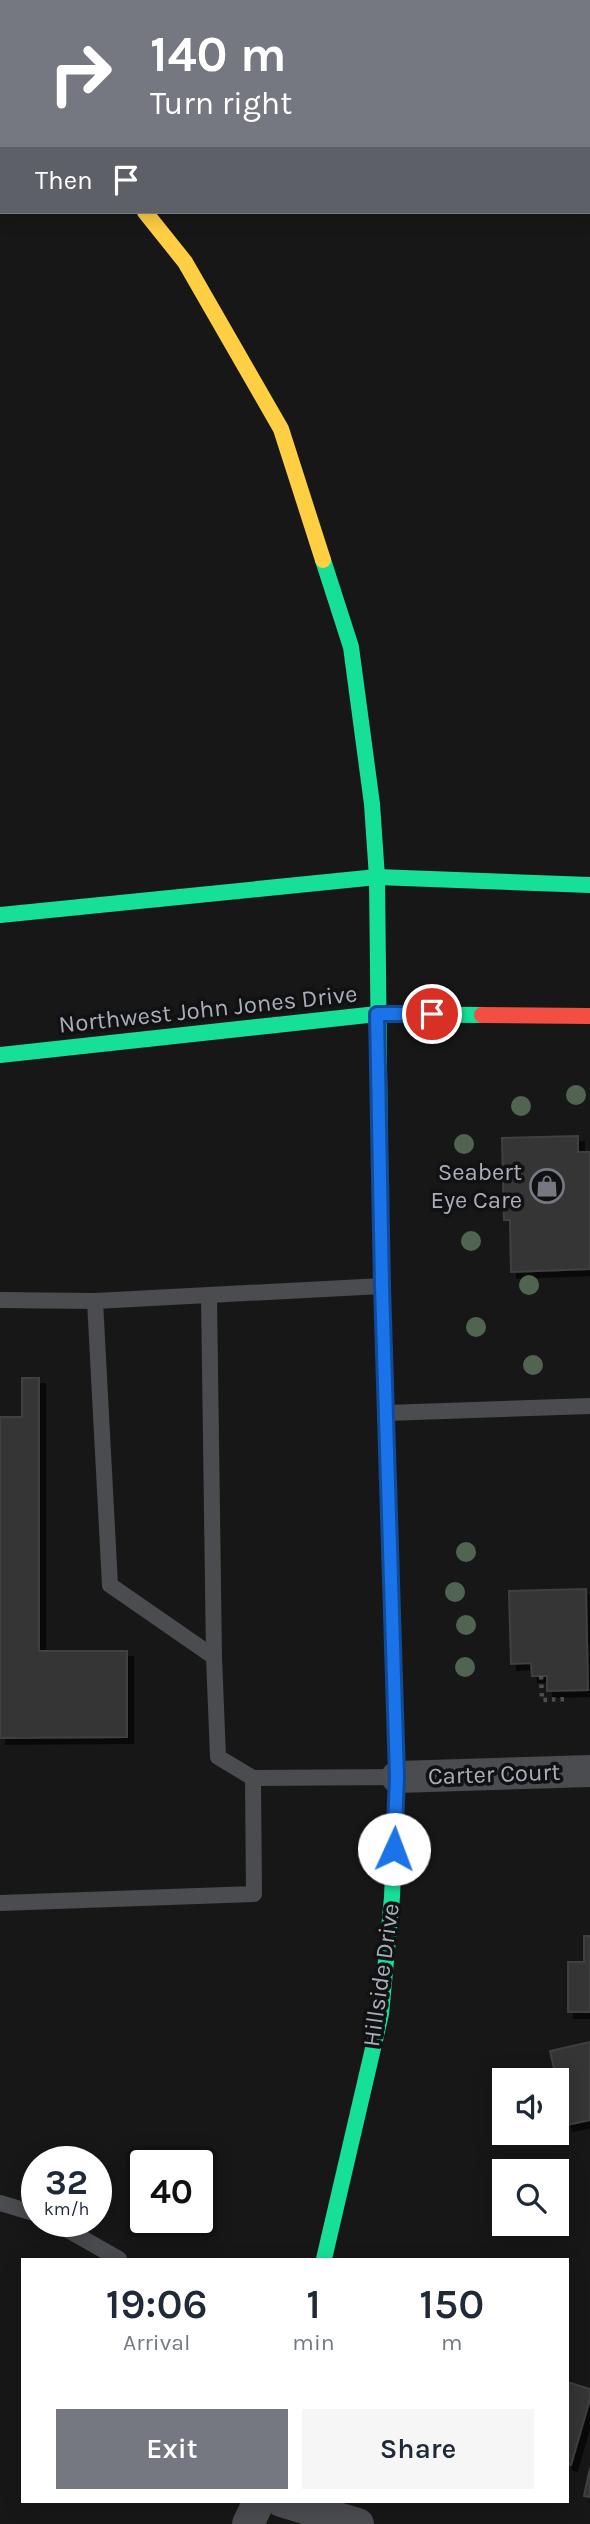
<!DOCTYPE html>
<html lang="en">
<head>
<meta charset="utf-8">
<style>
	body { margin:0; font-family:Karla,sans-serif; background:#f6f6f7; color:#1f2937; height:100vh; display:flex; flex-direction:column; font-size:26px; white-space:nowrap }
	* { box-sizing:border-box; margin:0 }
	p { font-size:23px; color:#747a83 }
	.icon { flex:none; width:38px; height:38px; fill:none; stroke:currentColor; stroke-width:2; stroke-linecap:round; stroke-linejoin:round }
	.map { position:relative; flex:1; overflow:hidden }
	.panel { position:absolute; left:21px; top:2258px; width:548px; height:245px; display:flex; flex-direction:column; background:#fff; border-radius:0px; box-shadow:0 4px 18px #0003 }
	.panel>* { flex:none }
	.guide { position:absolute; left:0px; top:0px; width:592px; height:214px; box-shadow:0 4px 18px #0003; background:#757880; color:#fff; overflow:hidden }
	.controls { position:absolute; left:492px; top:2068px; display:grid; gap:14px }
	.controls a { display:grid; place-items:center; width:77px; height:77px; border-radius:0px; background:#fff; box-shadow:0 4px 18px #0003; font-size:35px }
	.speed { position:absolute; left:21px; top:2146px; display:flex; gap:14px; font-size:35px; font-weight:700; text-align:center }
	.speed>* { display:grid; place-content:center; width:91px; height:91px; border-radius:50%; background:#fff; box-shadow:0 4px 18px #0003; line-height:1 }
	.speed small { font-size:18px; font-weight:400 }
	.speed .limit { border:4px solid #111; border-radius:10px; background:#fff; color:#111 }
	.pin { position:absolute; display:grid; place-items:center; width:60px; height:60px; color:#fff; margin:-30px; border:4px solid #fff; border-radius:50%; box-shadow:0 2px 7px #0007 }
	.me { position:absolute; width:77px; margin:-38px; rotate:2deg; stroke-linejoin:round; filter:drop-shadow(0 0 5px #0008) }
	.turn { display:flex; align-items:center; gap:24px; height:147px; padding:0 35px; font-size:32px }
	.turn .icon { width:91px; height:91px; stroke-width:2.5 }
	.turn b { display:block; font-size:49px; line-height:60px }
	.then { display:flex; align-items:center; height:66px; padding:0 35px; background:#0003; gap:14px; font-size:26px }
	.eta { display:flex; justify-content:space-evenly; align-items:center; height:119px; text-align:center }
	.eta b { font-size:42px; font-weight:600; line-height:49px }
	.button { display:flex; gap:14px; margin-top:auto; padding:14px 35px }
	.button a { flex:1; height:80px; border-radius:0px; background:#757880; color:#fff; font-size:28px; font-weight:600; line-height:80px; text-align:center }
	.button a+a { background:#f6f6f7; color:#1f2937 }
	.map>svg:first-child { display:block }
</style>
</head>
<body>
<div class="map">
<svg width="590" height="2524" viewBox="0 0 590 2524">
	<defs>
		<filter id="shadow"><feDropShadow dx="6" dy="6" stdDeviation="0" flood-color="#0009"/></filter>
	</defs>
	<rect width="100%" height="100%" fill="#171717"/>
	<g fill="#353536" stroke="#3f4043" stroke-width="2" filter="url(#shadow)">
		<path d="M 578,1136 L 578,1152 L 590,1152 L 590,1269 L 511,1272 L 510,1220 L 504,1220 L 502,1138 Z"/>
		<path d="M 22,1378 L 39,1378 L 39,1651 L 127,1651 L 127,1737 L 0,1738 L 0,1417 L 22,1417 Z"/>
		<path d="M 586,1589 L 588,1690 L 547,1691 L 547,1676 L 532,1676 L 531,1663 L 511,1664 L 509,1591 Z"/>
		<path d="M 584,1936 L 590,1936 L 590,2012 L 568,2012 L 568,1962 L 584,1962 Z"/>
		<path d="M 590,2042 L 590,2120 L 567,2125 L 550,2051 Z"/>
		<path d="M 567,2382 L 590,2389 L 590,2399 L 571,2465 L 567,2464 Z"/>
		<path d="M 590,2468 L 590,2497 L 584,2496 Z"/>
	</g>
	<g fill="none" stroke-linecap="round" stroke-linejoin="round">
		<path stroke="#4d4e52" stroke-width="4.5" stroke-dasharray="3.5 5" stroke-linecap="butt" d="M 541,1676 L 542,1700 L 568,1699"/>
		<g stroke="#4b4c50" stroke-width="16">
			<path d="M 209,1296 L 214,1657"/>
			<path d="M 0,1300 L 95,1301 L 382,1286"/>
			<path d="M 95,1301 L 110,1585 L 214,1657 L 218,1757 L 253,1778 L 397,1777"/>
			<path d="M 386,1413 L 590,1406"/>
			<path d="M 0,1903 L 254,1894 L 253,1778"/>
			<path d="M 0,2203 L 37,2214"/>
			<path d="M 52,2221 L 119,2259"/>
		</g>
		<g stroke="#4b4c50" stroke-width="32">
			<path d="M 397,1777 L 590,1771"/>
			<path d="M 281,2501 L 358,2524"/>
			<path d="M 248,2524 L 259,2501"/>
		</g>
		<g stroke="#16e098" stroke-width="16">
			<path d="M 59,2 L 61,0"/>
			<path d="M 323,560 L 351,647 L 372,804 L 377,877 L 381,1250"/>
			<path d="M 0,915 L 377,877 L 590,885"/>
			<path d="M 0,1055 L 377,1014 L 482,1015"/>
			<path d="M 324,2259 L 381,2014 L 392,1897 L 397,1777 L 394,1675"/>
		</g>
		<g stroke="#ffcf43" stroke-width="16">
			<path d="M 0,29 L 2,31"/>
			<path d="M 145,212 L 185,262 L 281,429 L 323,560"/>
			<path d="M 381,1250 L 394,1675"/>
		</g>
		<path stroke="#f24e42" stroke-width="16" d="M 482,1015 L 590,1016"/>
	</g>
	<g fill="#506451">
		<circle cx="576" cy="1095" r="10"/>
		<circle cx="521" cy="1106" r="10"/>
		<circle cx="464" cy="1144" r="10"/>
		<circle cx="471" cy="1241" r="10"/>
		<circle cx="529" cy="1285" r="10"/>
		<circle cx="476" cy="1327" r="10"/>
		<circle cx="533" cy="1365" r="10"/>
		<circle cx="466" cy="1552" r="10"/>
		<circle cx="455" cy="1592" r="10"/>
		<circle cx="466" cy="1625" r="10"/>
		<circle cx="465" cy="1667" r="10"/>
	</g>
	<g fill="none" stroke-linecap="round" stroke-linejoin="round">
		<g stroke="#114b97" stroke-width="18">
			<path id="route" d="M 394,1849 L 397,1777 L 382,1286 L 377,1014 L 432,1014"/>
		</g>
		<use href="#route" stroke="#1a73e8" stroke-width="12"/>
	</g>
	<defs>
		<g id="shop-ring" transform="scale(1.75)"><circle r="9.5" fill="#111113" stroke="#757880" stroke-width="1.5"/><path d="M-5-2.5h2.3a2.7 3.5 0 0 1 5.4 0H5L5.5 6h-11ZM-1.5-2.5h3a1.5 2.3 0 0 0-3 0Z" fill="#757880"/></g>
	</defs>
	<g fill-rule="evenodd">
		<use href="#shop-ring" x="547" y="1186"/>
	</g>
	<g text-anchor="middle" stroke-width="7" stroke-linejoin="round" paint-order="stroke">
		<g font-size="24" fill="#a8adb8" stroke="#111113">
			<text transform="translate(208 1009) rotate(-6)" y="8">Northwest John Jones Drive</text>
			<text transform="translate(494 1774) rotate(-2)" y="8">Carter Court</text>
			<text transform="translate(381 1975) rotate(-82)" y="8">Hillside Drive</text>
		</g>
		<g font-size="24" fill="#a8adb8" stroke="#111113" text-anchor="end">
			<text x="522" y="1180">Seabert<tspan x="522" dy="28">Eye Care</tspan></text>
		</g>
	</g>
</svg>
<div class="controls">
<a><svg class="icon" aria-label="sound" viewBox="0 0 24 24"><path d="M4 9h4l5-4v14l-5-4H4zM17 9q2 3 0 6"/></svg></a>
<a><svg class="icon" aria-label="search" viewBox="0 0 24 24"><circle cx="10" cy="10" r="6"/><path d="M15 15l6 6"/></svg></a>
</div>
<div class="speed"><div>32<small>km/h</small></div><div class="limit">40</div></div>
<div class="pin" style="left:432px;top:1014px;background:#d93025"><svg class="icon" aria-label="arrive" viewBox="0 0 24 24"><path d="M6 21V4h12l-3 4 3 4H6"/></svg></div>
<svg class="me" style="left:394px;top:1849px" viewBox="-20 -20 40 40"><circle r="19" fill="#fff"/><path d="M0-13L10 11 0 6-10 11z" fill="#1a73e8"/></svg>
<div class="guide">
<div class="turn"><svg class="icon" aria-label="right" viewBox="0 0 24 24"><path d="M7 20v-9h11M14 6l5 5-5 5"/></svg><div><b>140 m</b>Turn right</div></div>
<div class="then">Then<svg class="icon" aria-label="arrive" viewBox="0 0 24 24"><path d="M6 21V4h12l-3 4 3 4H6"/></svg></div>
</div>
<section class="panel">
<div class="eta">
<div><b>19:06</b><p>Arrival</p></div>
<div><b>1</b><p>min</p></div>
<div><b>150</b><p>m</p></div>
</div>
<div class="button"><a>Exit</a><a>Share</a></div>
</section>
</div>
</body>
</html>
